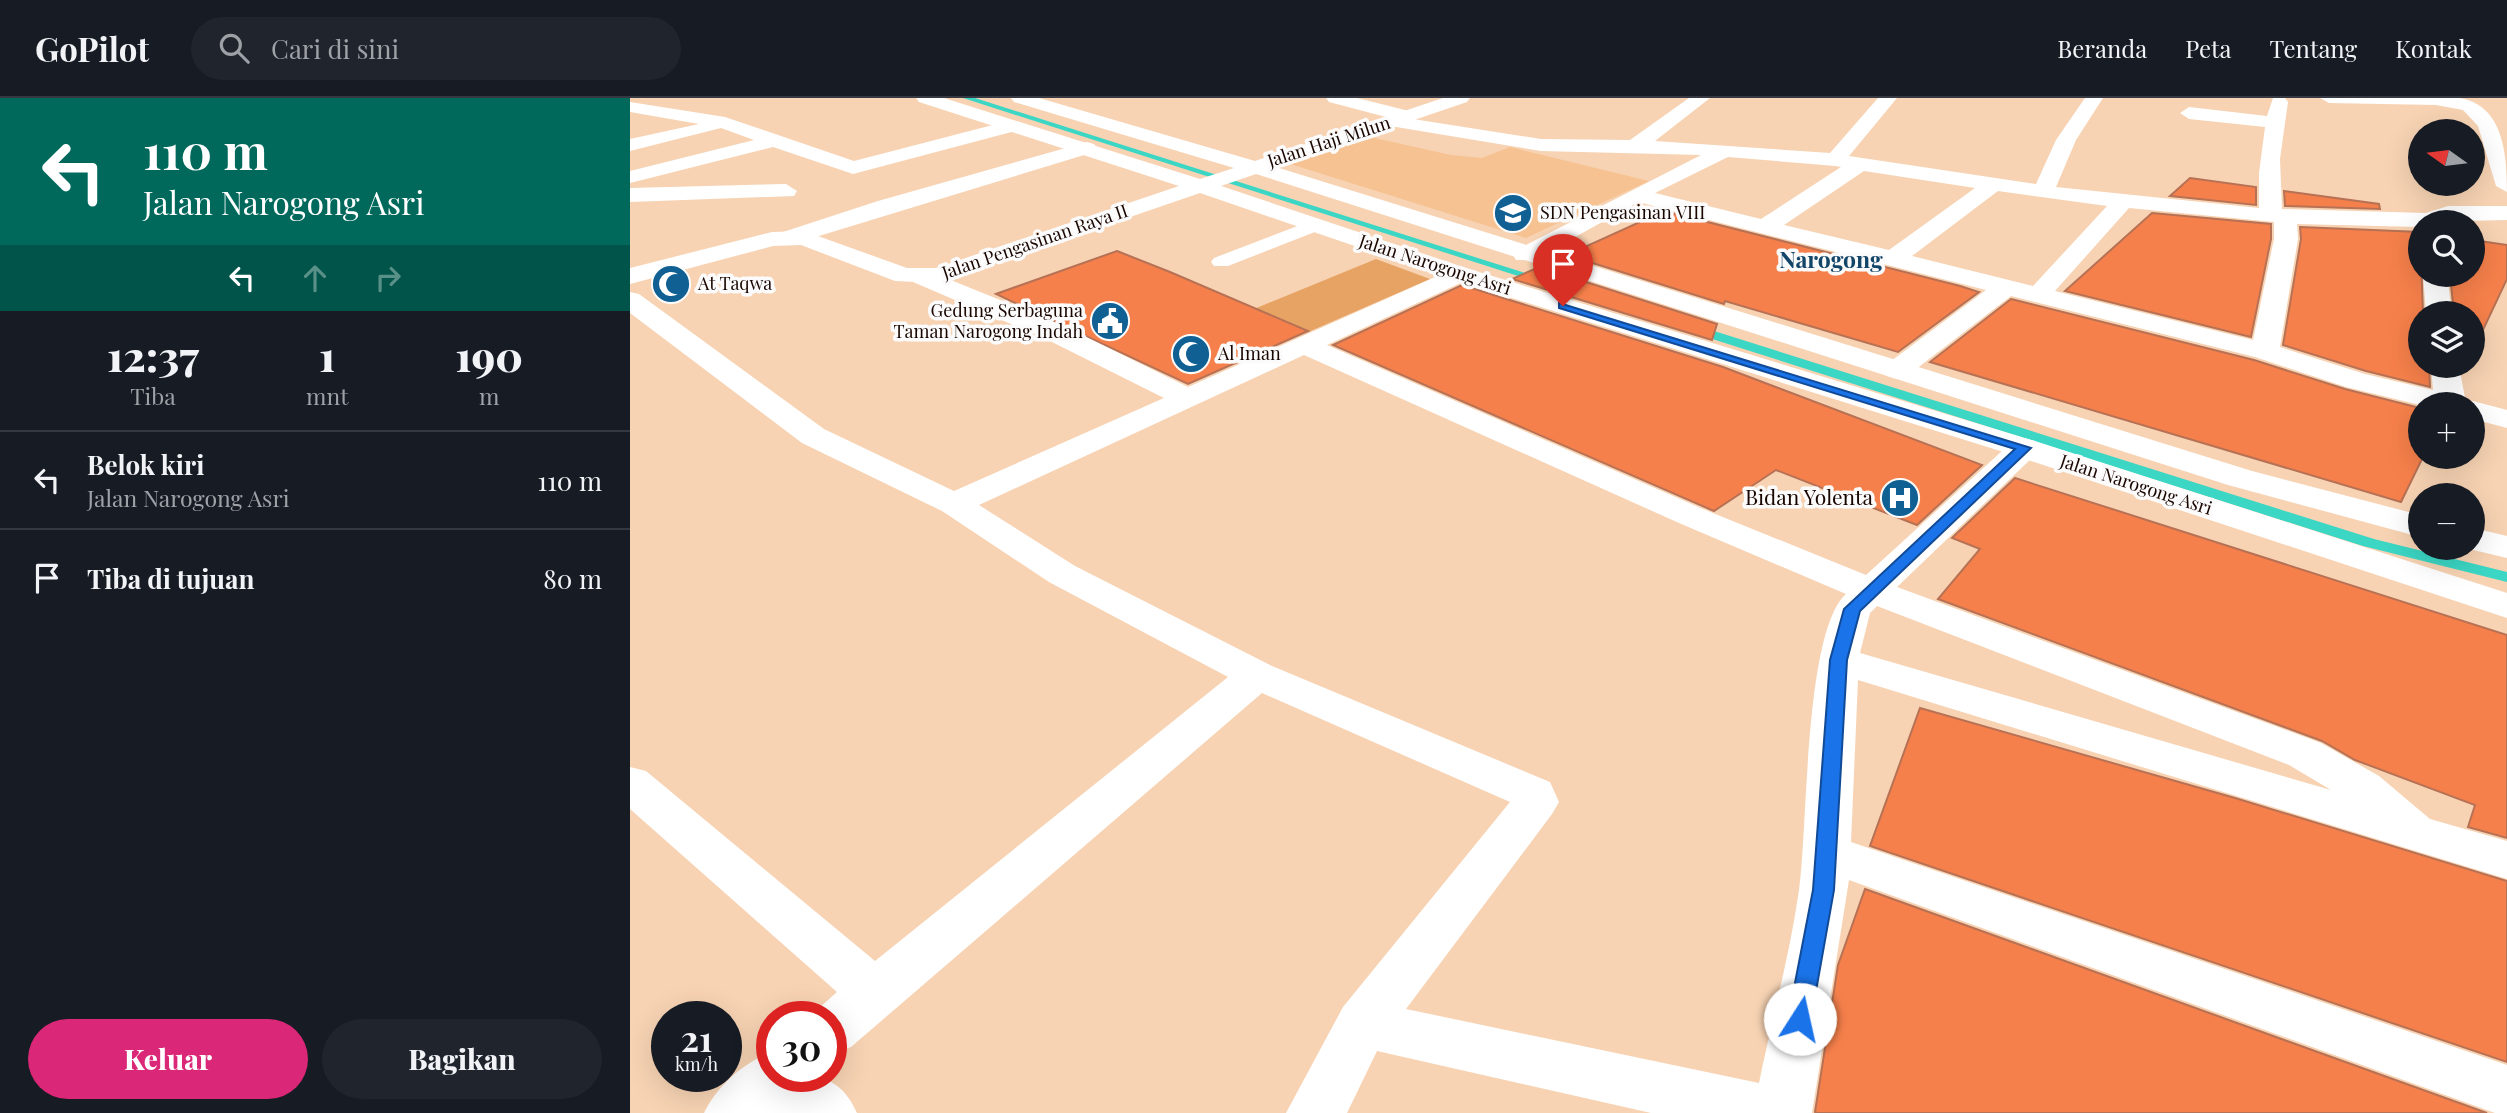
<!DOCTYPE html>
<html lang="id">
<head>
<meta charset="utf-8">
<style>
	body { margin:0; font-family:"Playfair Display",serif; background:#20242c; color:#f1f3f6; height:100vh; display:flex; flex-direction:column; font-size:26px; white-space:nowrap }
	* { box-sizing:border-box; margin:0 }
	p { font-size:23px; color:#9ea1a6 }
	.icon { flex:none; width:38px; height:38px; fill:none; stroke:currentColor; stroke-width:2; stroke-linecap:round; stroke-linejoin:round }
	.map { position:relative; flex:1; overflow:hidden }
	.drawer { display:flex; flex-direction:column; background:#171b24; width:630px }
	.drawer>* { flex:none }
	.top-card { background:#00695c; color:#fff; overflow:hidden }
	.needle { width:46px; rotate:284deg }
	.controls { position:absolute; left:1778px; top:21px; display:grid; gap:14px }
	.controls a { display:grid; place-items:center; width:77px; height:77px; border-radius:50%; background:#171b24; box-shadow:0 7px 28px #0002; font-size:35px }
	.speed { position:absolute; left:21px; top:903px; display:flex; gap:14px; font-size:35px; font-weight:700; text-align:center }
	.speed>* { display:grid; place-content:center; width:91px; height:91px; border-radius:50%; background:#171b24; box-shadow:0 7px 28px #0002; line-height:1 }
	.speed small { font-size:18px; font-weight:400 }
	.speed .limit { border:10px solid #d22; background:#fff; color:#111 }
	.pin { position:absolute; display:grid; place-items:center; width:60px; height:60px; color:#fff; margin:-72px -30px; border-radius:50% 50% 50% 0; rotate:-45deg; box-shadow:0 0 7px #0007 }
	.pin .icon { rotate:45deg }
	.me { position:absolute; width:77px; margin:-38px; rotate:10deg; stroke-linejoin:round; filter:drop-shadow(0 0 5px #0008) }
	.turn { display:flex; align-items:center; gap:24px; height:147px; padding:0 28px; font-size:32px }
	.turn .icon { width:91px; height:91px; stroke-width:2.5 }
	.turn b { display:block; font-size:49px; line-height:60px }
	.lanes { display:flex; align-items:center; height:66px; padding:0 28px; background:#0003; justify-content:center; gap:35px; direction:ltr }
	.lanes .off { opacity:.35 }
	.eta { display:flex; justify-content:space-evenly; align-items:center; height:119px; text-align:center }
	.eta b { font-size:42px; font-weight:800; line-height:49px }
	.button { display:flex; gap:14px; margin-top:auto; padding:14px 28px }
	.button a { flex:1; height:80px; border-radius:42px; background:#db2777; color:#fff; font-size:28px; font-weight:800; line-height:80px; text-align:center }
	.button a+a { background:#20242c; color:#f1f3f6 }
	ul { padding:0; list-style:none }
	li { display:flex; align-items:center; gap:21px; height:98px; padding:0 28px; border-top:2px solid #363941 }
	li div { flex:1 }
	li b { display:block; font-size:26px }
	li em { font-style:normal }
	header { display:flex; align-items:center; gap:42px; box-sizing:border-box; height:98px; padding:0 35px; background:#171b24; border-bottom:2px solid #363941 }
	header strong { font-size:33px }
	nav { display:flex; gap:38px; margin-inline-start:auto; font-size:24px }
	.search { width:490px; height:63px; background:#20242c; display:flex; align-items:center; gap:18px; box-sizing:border-box; padding:0 24px; border-radius:38px; color:#9ea1a6; font-size:26px }
	main { display:flex; flex:1; min-height:0 }
	.map>svg:first-child { display:block }
</style>
</head>
<body>
<header>
<strong>GoPilot</strong>
<div class="search"><svg class="icon" aria-label="search" viewBox="0 0 24 24"><circle cx="10" cy="10" r="6"/><path d="M15 15l6 6"/></svg>Cari di sini</div>
<nav><a>Beranda</a><a>Peta</a><a>Tentang</a><a>Kontak</a></nav>
</header>
<main>
<section class="drawer">
<div class="top-card">
<div class="turn"><svg class="icon" aria-label="left" viewBox="0 0 24 24"><path d="M17 20v-9H6M10 6l-5 5 5 5"/></svg><div><b>110 m</b>Jalan Narogong Asri</div></div>
<div class="lanes"><svg class="icon" aria-label="left" viewBox="0 0 24 24"><path d="M17 20v-9H6M10 6l-5 5 5 5"/></svg><svg class="icon off" aria-label="ahead" viewBox="0 0 24 24"><path d="M12 20V5M6 11l6-6 6 6"/></svg><svg class="icon off" aria-label="right" viewBox="0 0 24 24"><path d="M7 20v-9h11M14 6l5 5-5 5"/></svg></div>
</div>
<div class="eta">
<div><b>12:37</b><p>Tiba</p></div>
<div><b>1</b><p>mnt</p></div>
<div><b>190</b><p>m</p></div>
</div>
<ul>
<li><svg class="icon" aria-label="left" viewBox="0 0 24 24"><path d="M17 20v-9H6M10 6l-5 5 5 5"/></svg><div><b>Belok kiri</b><p>Jalan Narogong Asri</p></div><em>110 m</em></li>
<li><svg class="icon" aria-label="arrive" viewBox="0 0 24 24"><path d="M6 21V4h12l-3 4 3 4H6"/></svg><div><b>Tiba di tujuan</b></div><em>80 m</em></li>
</ul>
<div class="button"><a>Keluar</a><a>Bagikan</a></div>
</section>
<div class="map">
<svg width="1877" height="1015" viewBox="0 0 1877 1015">
	<rect width="100%" height="100%" fill="#f7d3b3"/>
	<path fill="#f6c292" d="M 731,37 L 821,57 L 852,60 L 880,49 L 1019,83 L 896,140 L 654,64 Z"/>
	<path fill="#e6a364" d="M 746,161 L 800,181 L 676,235 L 624,211 Z"/>
	<g fill="none" stroke-linecap="round" stroke-linejoin="round">
		<g fill="#3bd6c4" fill-rule="evenodd">
			<path d="M 333,0 L 345,0 L 920,183 L 910,185 Z"/>
			<path d="M 1057,227 L 1065,227 L 1744,441 L 1877,474 L 1877,484 L 1733,448 L 1057,233 Z"/>
		</g>
	</g>
	<g fill="#f6804b" stroke="#b77154" stroke-width="2">
		<path d="M 1560,80 L 1626,89 L 1626,107 L 1540,98 Z"/>
		<path d="M 1654,93 L 1749,106 L 1750,111 L 1655,108 Z"/>
		<path d="M 1034,113 L 1330,188 L 1349,194 L 1268,254 L 1095,203 L 1094,206 L 937,157 Z"/>
		<path d="M 1522,115 L 1641,126 L 1641,141 L 1621,239 L 1435,193 Z"/>
		<path d="M 1670,129 L 1790,134 L 1793,215 L 1790,215 L 1790,268 L 1799,268 L 1800,289 L 1736,273 L 1653,247 L 1671,141 Z"/>
		<path d="M 1843,142 L 1877,147 L 1877,181 L 1843,253 L 1843,215 L 1824,215 L 1820,177 L 1843,177 Z"/>
		<path d="M 487,153 L 540,174 L 678,233 L 558,286 L 366,196 Z"/>
		<path d="M 909,169 L 1087,226 L 1082,242 L 882,181 Z"/>
		<path d="M 832,187 L 1093,269 L 1352,367 L 1287,427 L 1146,372 L 1084,413 L 703,247 Z"/>
		<path d="M 1381,201 L 1624,262 L 1715,291 L 1790,310 L 1790,359 L 1793,359 L 1771,404 L 1300,264 Z"/>
		<path d="M 1385,380 L 1877,537 L 1877,740 L 1838,729 L 1845,707 L 1725,662 L 1692,643 L 1308,501 L 1350,451 L 1322,440 Z"/>
		<path d="M 1290,610 L 1605,700 L 1877,783 L 1877,964 L 1240,748 Z"/>
		<path d="M 1235,791 L 1857,1015 L 1187,1015 L 1185,1014 L 1208,867 Z"/>
	</g>
	<g fill="none" stroke-linecap="round" stroke-linejoin="round">
		<path fill="#fff" fill-rule="evenodd" d="M 683,122 L 692,128 L 690,132 L 598,168 L 584,168 L 581,164 L 584,160 Z"/>
		<g fill="#fff" fill-rule="evenodd">
			<path d="M 696,0 L 727,0 L 783,14 L 785,18 L 783,21 L 911,41 L 1000,42 L 1059,0 L 1080,0 L 1025,43 L 1200,55 L 1248,0 L 1267,0 L 1219,58 L 1406,86 L 1426,42 L 1455,0 L 1473,0 L 1446,42 L 1426,89 L 1629,110 L 1629,75 L 1635,29 L 1559,21 L 1550,15 L 1559,9 L 1637,18 L 1643,0 L 1655,0 L 1658,4 L 1650,61 L 1652,111 L 1796,115 L 1818,108 L 1877,108 L 1877,122 L 1790,124 L 1790,129 L 1667,126 L 1668,141 L 1650,249 L 1735,276 L 1803,292 L 1801,268 L 1829,268 L 1836,305 L 1843,303 L 1877,312 L 1877,330 L 1843,321 L 1843,306 L 1790,307 L 1716,289 L 1625,259 L 1381,198 L 1277,278 L 1267,281 L 1257,278 L 1253,272 L 1257,266 L 1356,192 L 1008,104 L 904,162 L 886,162 L 883,157 L 886,152 L 1071,57 L 911,53 L 754,27 L 752,23 L 756,19 L 699,4 ZM 1098,59 L 1205,68 L 1211,69 L 1131,121 L 1025,95 ZM 1234,73 L 1345,90 L 1259,152 L 1154,127 ZM 1368,93 L 1477,108 L 1403,188 L 1282,158 ZM 1499,110 L 1644,124 L 1644,141 L 1623,242 L 1425,193 Z"/>
			<path d="M 1690,0 L 1829,0 C 1874,7 1877,57 1877,94 L 1866,88 L 1848,28 L 1833,12 L 1806,7 L 1699,5 Z"/>
			<path d="M 0,4 L 95,19 L 224,63 L 382,22 L 392,28 L 389,32 L 223,76 L 143,49 L 0,85 L 0,73 L 124,42 L 91,30 L 0,53 L 0,41 L 69,26 L 0,14 Z"/>
			<path d="M 457,44 L 464,46 L 467,50 L 464,54 L 166,145 L 150,145 L 146,140 L 150,135 L 248,103 Z"/>
			<path d="M 156,86 L 167,93 L 164,98 L 0,104 L 0,90 Z"/>
			<path d="M 830,168 L 839,171 L 843,176 L 839,181 L 697,247 L 1073,411 L 1236,477 L 1383,343 L 1394,340 L 1405,343 L 1410,350 L 1405,357 L 1267,489 L 1691,645 L 1749,678 L 1800,721 L 1877,743 L 1877,781 L 1228,582 L 1221,744 L 1877,967 L 1877,1015 L 1865,1015 L 1219,782 L 1182,1015 L 1021,1015 L 747,953 L 717,1015 L 656,1015 L 713,909 L 880,704 L 632,595 L 221,949 L 201,956 L 201,919 L 179,919 L 207,894 L 0,711 L 0,669 L 16,673 L 245,863 L 598,579 L 419,484 L 312,413 L 172,345 L 0,215 L 0,194 L 9,196 L 194,331 L 324,393 L 534,300 L 414,240 L 283,184 L 279,179 L 283,174 L 301,174 L 434,228 L 558,289 ZM 674,257 L 1049,425 L 1216,496 C 1174,534 1178,730 1169,792 C 1160,856 1142,921 1129,985 L 776,911 L 922,716 L 929,704 L 920,684 L 642,568 L 445,468 L 349,407 ZM 1247,508 L 1659,667 L 1701,692 L 1230,555 L 1240,515 Z"/>
			<path d="M 1793,177 L 1817,177 L 1822,215 L 1796,215 Z"/>
			<path d="M 142,954 L 142,978 C 182,978 208,973 227,1015 L 74,1015 C 87,988 114,964 142,954 Z"/>
		</g>
		<g fill="#fff" fill-rule="evenodd">
			<path d="M 286,0 L 314,0 L 570,81 L 604,70 L 384,4 L 381,0 L 409,0 L 625,63 L 813,0 L 840,0 L 837,4 L 646,69 L 1622,373 L 1790,417 L 1790,439 L 1598,387 L 626,76 L 591,88 L 839,171 L 1405,343 L 1877,495 L 1877,520 L 1383,357 L 821,181 L 570,95 L 308,185 L 265,183 L 171,147 L 143,148 L 0,186 L 0,170 L 142,134 L 174,133 L 277,170 L 306,170 L 549,88 L 289,4 Z"/>
			<path d="M 1843,430 L 1877,438 L 1877,460 L 1835,450 L 1843,450 Z"/>
		</g>
	</g>
	<path fill="#1a73e8" stroke="#114b97" stroke-width="2" d="M 929,205 L 1401,350 L 1230,513 L 1217,562 L 1204,792 L 1181,921 L 1178,928 L 1170,931 L 1162,928 L 1158,921 L 1183,792 L 1200,562 L 1214,511 L 1385,351 L 929,210 Z"/>
	<defs>
		<g id="school-disc" transform="scale(2.0125)"><circle r="9.5" fill="#106093" stroke="#fbfbfb"/><path d="M0-5L7-2L0 1L-7-2ZM-4 1L0 2.5L4 1V4Q0 6-4 4Z" fill="#fff"/></g>
		<g id="mosque-disc" transform="scale(2.0125)"><circle r="9.5" fill="#106093" stroke="#fbfbfb"/><path d="M3.5-4.9A6 6 0 1 0 3.5 4.9A5 5 0 1 1 3.5-4.9Z" fill="#fff"/></g>
		<g id="civic-disc" transform="scale(2.0125)"><circle r="9.5" fill="#106093" stroke="#fbfbfb"/><path d="M-.6-6.5H3V-4.5H.6V-3L4-1V1h2V6H-6V1h2V-1L-.6-3ZM-1.2 2.5V6h2.4V2.5Z" fill="#fff"/></g>
		<g id="hospital-disc" transform="scale(2.0125)"><circle r="9.5" fill="#106093" stroke="#fbfbfb"/><path d="M-5-5h3v3.5h4V-5h3V5h-3V1.5h-4V5h-3Z" fill="#fff"/></g>
	</defs>
	<g fill-rule="evenodd">
		<use href="#school-disc" x="883" y="115"/>
		<use href="#mosque-disc" x="41" y="186"/>
		<use href="#civic-disc" x="480" y="223"/>
		<use href="#mosque-disc" x="561" y="256"/>
		<use href="#hospital-disc" x="1270" y="400"/>
	</g>
	<g text-anchor="middle" stroke-width="7" stroke-linejoin="round" paint-order="stroke">
		<g font-size="18" fill="#1a0600" stroke="#fbfbfb">
			<text transform="translate(699 44) rotate(-18)" y="6">Jalan Haji Milun</text>
			<text transform="translate(405 144) rotate(-19)" y="6">Jalan Pengasinan Raya II</text>
			<text transform="translate(805 167) rotate(18)" y="6">Jalan Narogong Asri</text>
			<text transform="translate(1506 387) rotate(18)" y="6">Jalan Narogong Asri</text>
		</g>
		<g font-size="18" fill="#1a0600" stroke="#fbfbfb" text-anchor="start">
			<text x="910" y="121">SDN Pengasinan VIII</text>
			<text x="68" y="192">At Taqwa</text>
			<text x="453" y="219" text-anchor="end">Gedung Serbaguna<tspan x="453" dy="21">Taman Narogong Indah</tspan></text>
			<text x="588" y="262">Al Iman</text>
		</g>
		<g font-size="21" fill="#1a0600" stroke="#fbfbfb" text-anchor="end">
			<text x="1243" y="407">Bidan Yolenta</text>
		</g>
		<g font-size="23" font-weight="bold" fill="#124568" stroke="#fbfbfb">
			<text x="1201" y="170">Narogong</text>
		</g>
	</g>
</svg>
<div class="controls">
<a><svg class="needle" viewBox="-14 -14 28 28"><path d="M0-13l5 13h-10z" fill="#e53935"/><path d="M0 13l5-13h-10z" fill="#9ea1a6"/></svg></a>
<a><svg class="icon" aria-label="search" viewBox="0 0 24 24"><circle cx="10" cy="10" r="6"/><path d="M15 15l6 6"/></svg></a>
<a><svg class="icon" aria-label="layers" viewBox="0 0 24 24"><path d="M12 4l9 5-9 5-9-5zM3 14l9 5 9-5"/></svg></a>
<a>+</a>
<a>−</a>
</div>
<div class="speed"><div>21<small>km/h</small></div><div class="limit">30</div></div>
<div class="pin" style="left:933px;top:208px;background:#d93025"><svg class="icon" aria-label="arrive" viewBox="0 0 24 24"><path d="M6 21V4h12l-3 4 3 4H6"/></svg></div>
<svg class="me" style="left:1170px;top:921px" viewBox="-20 -20 40 40"><circle r="19" fill="#fff"/><path d="M0-13L10 11 0 6-10 11z" fill="#1a73e8"/></svg>
</div>
</main>
</body>
</html>
